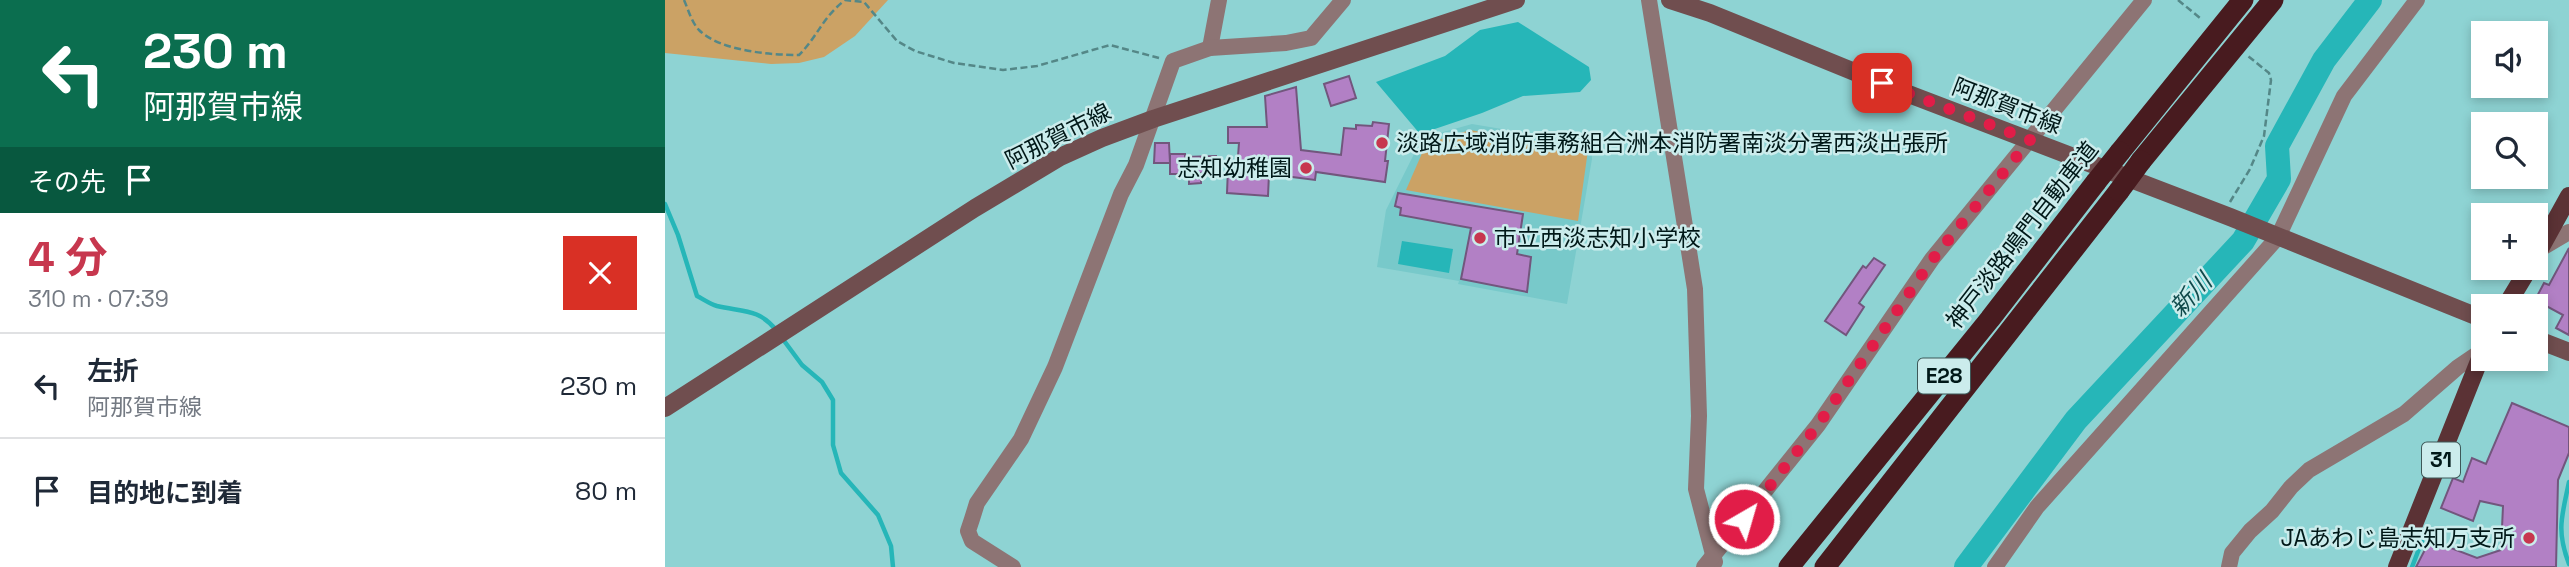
<!DOCTYPE html>
<html lang="ja">
<head>
<meta charset="utf-8">
<style>
	body { margin:0; font-family:"Space Grotesk","Noto Sans JP",sans-serif; background:#f6f6f7; color:#1f2937; height:100vh; display:flex; flex-direction:column; font-size:26px; white-space:nowrap }
	* { box-sizing:border-box; margin:0 }
	p { font-size:23px; color:#747a83 }
	.icon { flex:none; width:38px; height:38px; fill:none; stroke:currentColor; stroke-width:2; stroke-linecap:round; stroke-linejoin:round }
	.map { position:relative; flex:1; overflow:hidden }
	.drawer { display:flex; flex-direction:column; background:#fff; width:665px }
	.drawer>* { flex:none }
	.banner { background:#0b6e4f; color:#fff; overflow:hidden }
	.buttons { position:absolute; left:1806px; top:21px; display:grid; gap:14px }
	.buttons a { display:grid; place-items:center; width:77px; height:77px; border-radius:0px; background:#fff; box-shadow:0 4px 10px #0003; font-size:35px }
	.pin { position:absolute; display:grid; place-items:center; width:60px; height:60px; color:#fff; margin:-30px; border-radius:14px; box-shadow:0 4px 10px #0006 }
	.me { position:absolute; width:77px; margin:-38px; rotate:38deg; stroke-linejoin:round; filter:drop-shadow(0 0 5px #0008) }
	.turn { display:flex; align-items:center; gap:24px; height:147px; padding:0 28px; font-size:32px }
	.turn .icon { width:91px; height:91px; stroke-width:2.5 }
	.turn b { display:block; font-size:49px; line-height:60px }
	.then { display:flex; align-items:center; height:66px; padding:0 28px; background:#0003; gap:14px; font-size:26px }
	.round { display:grid; place-items:center; flex:none; width:74px; height:74px; border-radius:0px; background:#f6f6f7 }
	.overview { display:flex; align-items:center; justify-content:space-between; height:119px; padding:0 28px }
	h1 { font-size:42px; font-weight:700; line-height:52px; color:#c7374e }
	ul { padding:0; list-style:none }
	li { display:flex; align-items:center; gap:21px; height:105px; padding:0 28px; border-top:2px solid #e0e1e3 }
	li div { flex:1 }
	li b { display:block; font-size:26px }
	li em { font-style:normal }
	main { display:flex; flex:1; min-height:0 }
	.map>svg:first-child { display:block }
</style>
</head>
<body>
<main>
<section class="drawer">
<div class="banner">
<div class="turn"><svg class="icon" aria-label="left" viewBox="0 0 24 24"><path d="M17 20v-9H6M10 6l-5 5 5 5"/></svg><div><b>230 m</b>阿那賀市線</div></div>
<div class="then">その先<svg class="icon" aria-label="arrive" viewBox="0 0 24 24"><path d="M6 21V4h12l-3 4 3 4H6"/></svg></div>
</div>
<div class="overview"><div><h1>4 分</h1><p>310 m · 07:39</p></div><a class="round" style="background:#d93025;color:#fff"><svg class="icon" aria-label="close" viewBox="0 0 24 24"><path d="M6 6l12 12M18 6L6 18"/></svg></a></div>
<ul>
<li><svg class="icon" aria-label="left" viewBox="0 0 24 24"><path d="M17 20v-9H6M10 6l-5 5 5 5"/></svg><div><b>左折</b><p>阿那賀市線</p></div><em>230 m</em></li>
<li><svg class="icon" aria-label="arrive" viewBox="0 0 24 24"><path d="M6 21V4h12l-3 4 3 4H6"/></svg><div><b>目的地に到着</b></div><em>80 m</em></li>
</ul>
</section>
<div class="map">
<svg width="1904" height="567" viewBox="0 0 1904 567">
	<rect width="100%" height="100%" fill="#8ed3d3"/>
	<path fill="#78c9ca" d="M 807,124 L 926,144 L 927,159 L 902,304 L 793,284 L 794,281 L 712,267 L 721,210 L 757,138 Z"/>
	<g fill="#cba265">
		<path d="M 0,0 L 223,0 L 190,36 L 159,57 L 134,63 L 106,64 L 0,53 Z"/>
		<path d="M 805,130 L 923,150 L 913,221 L 741,190 L 761,144 Z"/>
	</g>
	<g fill="#26b6b8">
		<path d="M 853,22 L 924,67 L 926,80 L 915,92 L 858,96 L 817,113 L 755,134 L 711,82 L 780,56 L 815,30 Z"/>
		<path d="M 737,241 L 788,249 L 784,273 L 733,264 Z"/>
	</g>
	<g fill="none" stroke-linecap="round" stroke-linejoin="round">
		<g stroke="#26b6b8" stroke-width="4.5">
			<path d="M 0,204 L 13,235 L 32,296 C 38,299 45,304 52,306 C 77,312 94,308 112,331"/>
			<path d="M 117,338 L 137,365 L 157,382 L 168,400 L 168,445 L 176,473 L 213,515 L 226,546 L 228,567"/>
			<path d="M 1904,482 C 1897,516 1891,530 1904,564"/>
			<path d="M 1747,567 L 1757,541"/>
		</g>
		<path stroke="#26b6b8" stroke-width="24" d="M 1301,567 L 1411,420 L 1578,241 L 1614,179 L 1612,146 L 1659,60 L 1705,0"/>
	</g>
	<g fill="#b280c5" stroke="#72567d" stroke-width="2">
		<path d="M 684,76 L 691,98 L 666,106 L 659,84 Z"/>
		<path d="M 631,87 L 636,150 L 676,155 L 679,128 L 691,129 L 691,125 L 707,126 L 708,122 L 724,124 L 720,161 L 723,161 L 720,182 L 651,172 L 650,180 L 604,174 L 603,196 L 562,193 L 563,168 L 572,169 L 574,143 L 563,143 L 563,127 L 602,127 L 600,96 Z"/>
		<path d="M 490,143 L 504,143 L 505,163 L 489,163 Z"/>
		<path d="M 505,154 L 520,154 L 520,157 L 551,156 L 551,172 L 536,173 L 536,183 L 524,184 L 524,174 L 505,174 Z"/>
		<path d="M 733,193 L 858,214 L 852,254 L 866,257 L 862,292 L 796,279 L 806,228 L 735,215 L 736,208 L 730,206 Z"/>
		<path d="M 1904,248 L 1904,335 L 1891,328 L 1898,315 L 1870,300 L 1879,283 L 1884,285 Z"/>
		<path d="M 1209,258 L 1220,265 L 1194,303 L 1199,307 L 1181,335 L 1160,321 L 1198,266 L 1201,268 Z"/>
		<path d="M 1847,403 L 1904,427 L 1904,453 L 1893,480 L 1891,567 L 1751,567 L 1765,540 L 1812,558 L 1836,550 L 1838,506 L 1815,501 L 1808,521 L 1776,508 L 1788,478 L 1798,482 L 1807,458 L 1821,464 Z"/>
	</g>
	<g fill="none" stroke-linecap="round" stroke-linejoin="round">
		<g stroke="#548787" stroke-width="2.5" stroke-dasharray="7 3.5" stroke-linecap="butt">
			<path d="M 19,0 C 23,9 27,23 34,30 C 55,51 105,55 134,55 C 153,36 157,18 180,0 L 199,2 L 232,41 L 250,51 L 289,63 L 338,70 L 372,66 L 445,45 L 494,58"/>
			<path d="M 1513,0 L 1535,18"/>
			<path d="M 1565,202 L 1585,169 L 1599,136 L 1606,80 L 1604,73 L 1583,56"/>
		</g>
		<g stroke="#8d7474" stroke-width="16">
			<path d="M 984,0 L 1030,289 L 1034,416 L 1031,489 L 1050,562"/>
			<path d="M 545,48 L 554,0"/>
			<path d="M 1875,249 L 1904,232"/>
			<path d="M 348,567 L 307,541 L 303,531 L 307,519 L 312,503 L 356,439 L 390,367 L 456,194 L 471,165 L 508,61 L 545,48 L 621,43 L 646,38 L 678,0"/>
			<path d="M 1039,567 L 1153,425 L 1267,259 L 1479,0"/>
			<path d="M 1330,567 L 1372,507 L 1613,237 L 1679,96 L 1752,0"/>
			<path d="M 1564,567 L 1567,553 L 1585,531 L 1607,511 L 1626,487 L 1644,470 L 1739,414 L 1793,367 L 1818,350"/>
		</g>
		<g stroke="#704e4f" stroke-width="18">
			<path d="M 1005,0 L 1045,13 L 1241,93 L 1565,217 L 1818,319"/>
			<path d="M 1871,339 L 1904,352"/>
			<path d="M 0,408 L 310,208 L 395,157 L 437,138 L 488,119 L 851,0"/>
		</g>
		<g stroke="#5b3235" stroke-width="18">
			<path d="M 1871,256 L 1904,196"/>
			<path d="M 1841,306 L 1864,268"/>
			<path d="M 1732,567 L 1818,351"/>
		</g>
		<g stroke="#481b1f" stroke-width="21">
			<path d="M 1455,152 L 1578,0"/>
			<path d="M 1476,161 L 1608,0"/>
			<path d="M 1124,567 L 1325,319 L 1431,182"/>
			<path d="M 1160,567 L 1454,191"/>
		</g>
		<g stroke="#481b1f" stroke-width="21">
			<path d="M 1431,182 L 1455,152"/>
			<path d="M 1454,191 L 1476,161"/>
		</g>
	</g>
	<g fill="none" stroke-linecap="round" stroke-linejoin="round">
		<path stroke="#e11d48" stroke-width="12" stroke-dasharray="0 21.6" d="M 1079,519 L 1153,425 L 1267,260 L 1365,140 L 1217,83"/>
	</g>
	<g fill="#c7374e" stroke="#cbecec" stroke-width="2.5">
		<circle cx="717" cy="143" r="7"/>
		<circle cx="641" cy="168" r="7"/>
		<circle cx="815" cy="238" r="7"/>
		<circle cx="1864" cy="538" r="7"/>
	</g>
	<g text-anchor="middle" stroke-width="5" stroke-linejoin="round" paint-order="stroke">
		<g fill="#cbecec" stroke="#3d5858" stroke-width="2">
			<rect x="1253" y="358.5" width="52" height="35" rx="5"/>
			<rect x="1757" y="442.5" width="38" height="35" rx="5"/>
		</g>
		<g font-size="21" font-weight="bold" fill="#001818">
			<text x="1279" y="383">E28</text>
			<text x="1776" y="467">31</text>
		</g>
		<g font-size="23" fill="#001818" stroke="#cbecec">
			<text transform="translate(1342 106) rotate(21)" y="8">阿那賀市線</text>
			<text transform="translate(393 136) rotate(-27)" y="8">阿那賀市線</text>
			<text transform="translate(1357 235) rotate(-52)" y="8">神戸淡路鳴門自動車道</text>
		</g>
		<g font-size="23" fill="#001818" stroke="#cbecec" text-anchor="start">
			<text x="731" y="151">淡路広域消防事務組合洲本消防署南淡分署西淡出張所</text>
			<text x="627" y="176" text-anchor="end">志知幼稚園</text>
			<text x="829" y="246">市立西淡志知小学校</text>
			<text x="1850" y="546" text-anchor="end">JAあわじ島志知万支所</text>
		</g>
		<g font-size="24" font-style="italic" fill="#104a4b" stroke="#cbecec">
			<text transform="translate(1526 295) rotate(-47)" y="8">新川</text>
		</g>
	</g>
</svg>
<div class="buttons">
<a><svg class="icon" aria-label="sound" viewBox="0 0 24 24"><path d="M4 9h4l5-4v14l-5-4H4zM17 9q2 3 0 6"/></svg></a>
<a><svg class="icon" aria-label="search" viewBox="0 0 24 24"><circle cx="10" cy="10" r="6"/><path d="M15 15l6 6"/></svg></a>
<a>+</a>
<a>−</a>
</div>
<div class="pin" style="left:1217px;top:83px;background:#d93025"><svg class="icon" aria-label="arrive" viewBox="0 0 24 24"><path d="M6 21V4h12l-3 4 3 4H6"/></svg></div>
<svg class="me" style="left:1079px;top:519px" viewBox="-20 -20 40 40"><circle r="17" fill="#e11d48" stroke="#fff" stroke-width="3"/><path d="M0-11L8 9 0 5-8 9z" fill="#fff"/></svg>
</div>
</main>
</body>
</html>
